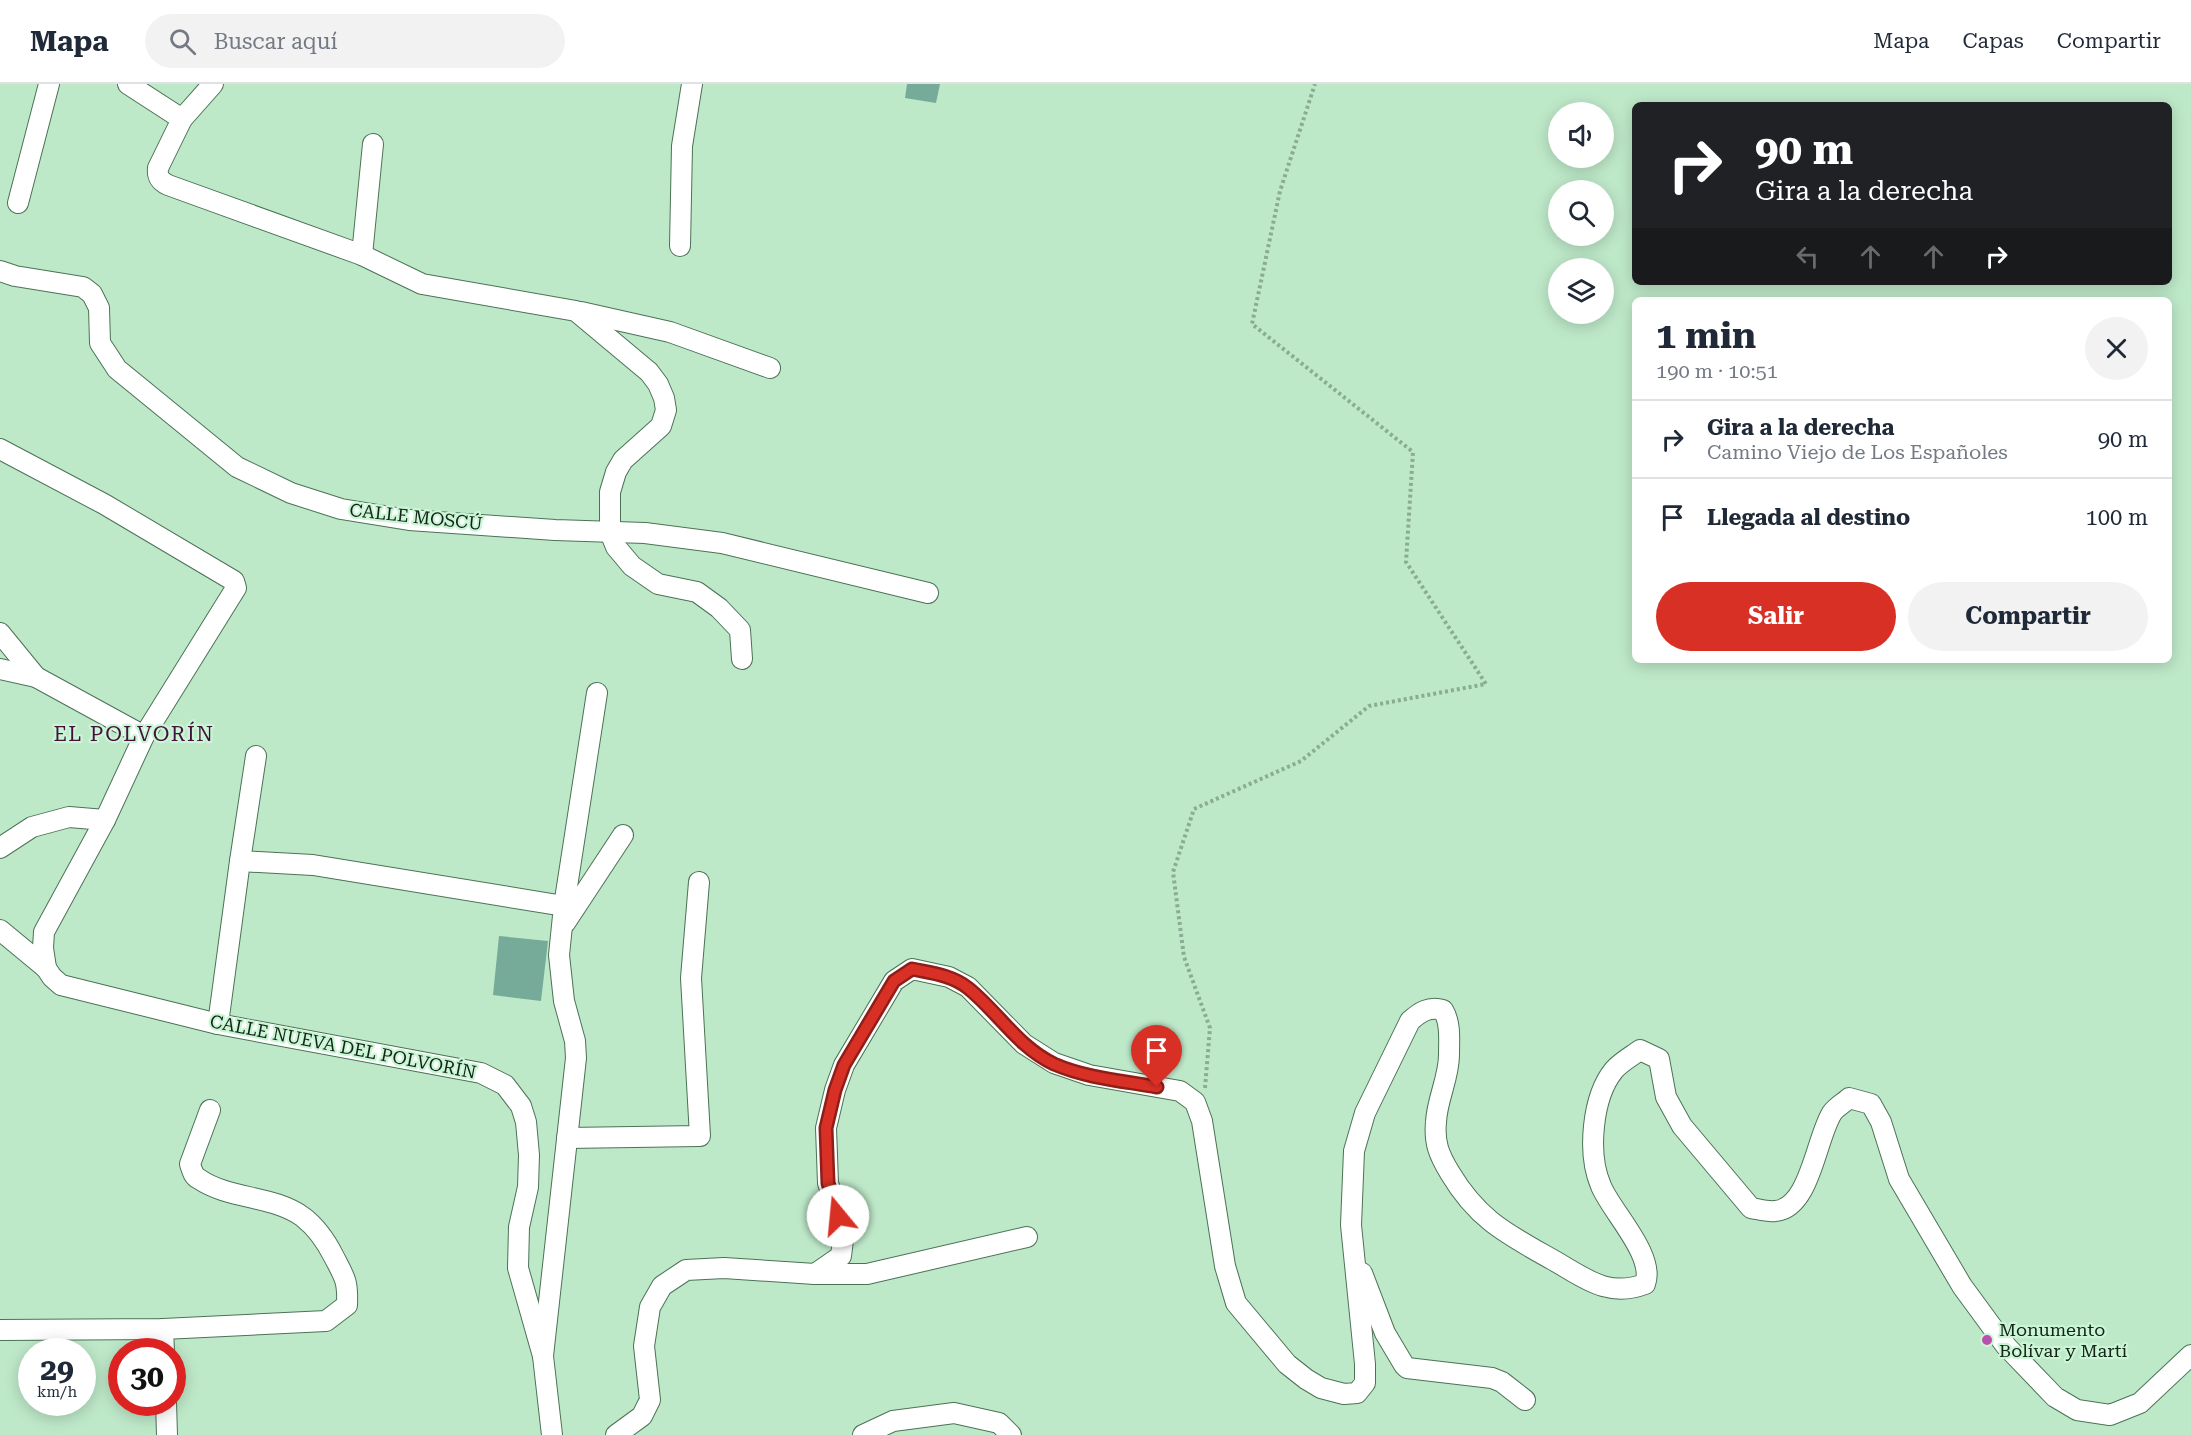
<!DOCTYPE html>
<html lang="es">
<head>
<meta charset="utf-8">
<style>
	body { margin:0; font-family:"Roboto Serif",serif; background:#f2f2f3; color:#1f2937; height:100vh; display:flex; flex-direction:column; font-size:22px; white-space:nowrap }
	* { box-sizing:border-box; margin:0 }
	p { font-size:20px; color:#747a83 }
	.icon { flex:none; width:33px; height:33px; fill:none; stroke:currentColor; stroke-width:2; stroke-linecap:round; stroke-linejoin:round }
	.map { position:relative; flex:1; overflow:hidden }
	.side { position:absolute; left:1632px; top:213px; width:540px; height:366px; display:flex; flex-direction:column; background:#fff; border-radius:9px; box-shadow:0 3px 15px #0003 }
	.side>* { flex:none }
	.banner { position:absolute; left:1632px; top:18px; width:540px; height:183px; border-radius:9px; box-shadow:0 3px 15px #0003; background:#202124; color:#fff; overflow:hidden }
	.fabs { position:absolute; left:1548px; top:18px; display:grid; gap:12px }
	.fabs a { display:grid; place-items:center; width:66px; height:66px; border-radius:50%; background:#fff; box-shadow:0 3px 15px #0003; font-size:30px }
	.speed { position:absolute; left:18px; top:1254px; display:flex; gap:12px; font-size:30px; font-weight:700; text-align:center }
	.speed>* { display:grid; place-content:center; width:78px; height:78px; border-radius:50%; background:#fff; box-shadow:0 3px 15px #0003; line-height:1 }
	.speed small { font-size:15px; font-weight:400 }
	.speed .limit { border:9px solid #d22; background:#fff; color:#111 }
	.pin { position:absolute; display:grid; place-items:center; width:51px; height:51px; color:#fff; margin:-62px -26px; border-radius:50% 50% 50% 0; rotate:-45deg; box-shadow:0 0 6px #0007 }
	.pin .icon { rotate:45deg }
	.me { position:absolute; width:66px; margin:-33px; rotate:343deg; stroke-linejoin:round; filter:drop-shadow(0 0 4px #0008) }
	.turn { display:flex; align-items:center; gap:21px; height:126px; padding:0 24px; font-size:27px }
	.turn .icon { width:78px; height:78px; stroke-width:2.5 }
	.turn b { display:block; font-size:42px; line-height:51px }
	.lanes { display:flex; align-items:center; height:57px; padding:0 24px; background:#0003; justify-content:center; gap:30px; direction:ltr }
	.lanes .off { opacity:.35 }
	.round { display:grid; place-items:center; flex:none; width:63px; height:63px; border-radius:32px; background:#f2f2f3 }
	.summary { display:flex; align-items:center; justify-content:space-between; height:102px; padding:0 24px }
	h1 { font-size:36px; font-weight:700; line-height:45px }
	.primary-button { display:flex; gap:12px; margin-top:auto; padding:12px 24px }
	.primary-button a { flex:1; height:69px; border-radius:36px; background:#d93025; color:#fff; font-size:24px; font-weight:700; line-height:69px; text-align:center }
	.primary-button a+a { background:#f2f2f3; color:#1f2937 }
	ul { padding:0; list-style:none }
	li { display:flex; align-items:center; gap:18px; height:78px; padding:0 24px; border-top:2px solid #e0e1e3 }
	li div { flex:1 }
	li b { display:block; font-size:22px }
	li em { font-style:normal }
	header { display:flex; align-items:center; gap:36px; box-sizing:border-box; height:84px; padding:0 30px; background:#fff; border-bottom:2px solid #e0e1e3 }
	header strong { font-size:28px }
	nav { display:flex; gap:33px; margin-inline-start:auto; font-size:21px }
	.search { width:420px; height:54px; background:#f2f2f3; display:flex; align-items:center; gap:15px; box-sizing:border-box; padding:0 21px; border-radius:33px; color:#747a83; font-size:22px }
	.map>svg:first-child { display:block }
</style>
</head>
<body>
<header>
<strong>Mapa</strong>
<div class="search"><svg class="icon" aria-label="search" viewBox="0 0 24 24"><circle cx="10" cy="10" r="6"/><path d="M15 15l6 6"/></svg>Buscar aquí</div>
<nav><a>Mapa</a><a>Capas</a><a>Compartir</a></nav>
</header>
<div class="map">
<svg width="2191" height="1351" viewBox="0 0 2191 1351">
	<rect width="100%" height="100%" fill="#bee9c9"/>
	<g fill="#76ab9a">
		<path d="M 907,0 L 940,0 L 936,19 L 905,14 Z"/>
		<path d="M 499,852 L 548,857 L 541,917 L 493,911 Z"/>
	</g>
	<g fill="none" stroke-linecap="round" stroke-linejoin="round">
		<g stroke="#4c7256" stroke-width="22">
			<g id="street">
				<path d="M 128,0 L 182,35 L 213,0"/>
				<path d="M 182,35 L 158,84 C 157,93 160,97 168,101 L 362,171 L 422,200 L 576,227 L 649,288 L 658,300 L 664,314 L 666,326 L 661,342 L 623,376 L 616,388 L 610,408 L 610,448 L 616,463 L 632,482 L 658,500 L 697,508 L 719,524 L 740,546 L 742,575"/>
				<path d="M 18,119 L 49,0"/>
				<path d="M 680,162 L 682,62 L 692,0"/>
				<path d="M 362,171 L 373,60"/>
				<path d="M 0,187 L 15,192 L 83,203 L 92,210 L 99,224 L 100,259 L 117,285 L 237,383 L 291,409 L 341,425 L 409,436 L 555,446 L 645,449 L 722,459 L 928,509"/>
				<path d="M 581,228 L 670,248 L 770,284"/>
				<path d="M 0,365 L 104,420 L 234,497 L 236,504 L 144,652 L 105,736 L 44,848 L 43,864 L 46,884 L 0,846"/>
				<path d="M 0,549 L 36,593"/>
				<path d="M 0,585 L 36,593 L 144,652"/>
				<path d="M 256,672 L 240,777 L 313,781 L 564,822 L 559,871 L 564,917 L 575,957 L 576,974 L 543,1272"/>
				<path d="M 0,764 L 32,743 L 69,733 L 105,736"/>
				<path d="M 564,822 L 597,609"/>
				<path d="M 565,839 L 623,751"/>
				<path d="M 46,884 L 52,893 L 61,901 L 218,940 L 481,989 L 505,1001 L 521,1022 L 526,1038 L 529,1071 L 528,1103 L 519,1143 L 518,1184 L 543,1272 L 552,1351"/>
				<path d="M 218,940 L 240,777"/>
				<path d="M 567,1054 L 700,1052 L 691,894 L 699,798"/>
				<path d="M 1362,1189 L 1385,1249 L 1404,1281 L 1407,1284 L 1492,1294 L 1502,1298 L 1525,1316"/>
				<path d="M 815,1190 L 867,1190 L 1027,1153"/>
				<path d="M 163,1245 L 164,1268"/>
				<path d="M 0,1246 L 163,1245 L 326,1237 L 347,1221 C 348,1197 345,1194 334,1173 C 327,1159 316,1143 303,1133 C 273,1111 230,1116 199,1095 C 193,1092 192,1086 190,1080 L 210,1026"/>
				<path d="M 166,1318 L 167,1351"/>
				<path d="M 616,1351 L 642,1332 L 650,1316 L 644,1262 L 650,1223 L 662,1202 L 686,1186 L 724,1184 L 815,1190 L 841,1172 L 844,1148 L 828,1099 L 826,1044 L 835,1006 L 844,981 L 894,897 L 912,885 L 949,893 L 968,903 L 1024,960 L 1054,979 L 1089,991 L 1180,1007 L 1195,1018 L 1202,1037 L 1225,1182 L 1236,1219 L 1287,1280 L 1306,1295 L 1321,1304 L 1344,1310 L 1357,1309 L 1365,1299 L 1365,1280 L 1351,1141 L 1354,1067 L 1365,1029 L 1410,937 C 1420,928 1429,922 1443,926 C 1451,939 1449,956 1449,971 C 1449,994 1437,1015 1436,1038 C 1434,1059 1439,1071 1450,1089 C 1478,1136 1507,1150 1553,1176 C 1585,1194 1607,1214 1645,1200 C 1656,1172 1611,1127 1601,1102 C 1587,1070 1592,1013 1614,986 C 1621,978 1632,972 1640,966 L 1659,975 L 1666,1013 L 1682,1042 L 1751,1124 C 1758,1125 1767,1128 1775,1127 C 1810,1125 1816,1054 1832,1029 C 1836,1023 1844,1019 1849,1014 L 1871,1020 L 1881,1038 L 1899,1095 L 1962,1202 L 2006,1262 L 2055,1313 L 2077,1326 L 2110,1331 L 2140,1319 L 2191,1271"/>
				<path d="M 863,1351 L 893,1337 L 954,1329 L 999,1339 L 1011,1351"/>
			</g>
		</g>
		<path stroke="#89ac92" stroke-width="4" stroke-dasharray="3 3" stroke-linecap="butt" d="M 1205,1004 L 1210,944 L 1184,873 L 1173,788 L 1194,725 L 1301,677 L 1369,622 L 1486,600 L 1406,478 L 1413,368 L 1252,240 L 1280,107 L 1315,0"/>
		<use href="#street" stroke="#fff" stroke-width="20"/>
	</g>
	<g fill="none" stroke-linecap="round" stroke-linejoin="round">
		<g stroke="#8d1f18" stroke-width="15">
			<path id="route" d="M 838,1132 L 828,1099 L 826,1044 L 835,1006 L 844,981 L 894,897 L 912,885 C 931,889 952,891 968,904 C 998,928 1018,963 1054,980 C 1086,994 1123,997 1157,1003"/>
		</g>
		<use href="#route" stroke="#d93025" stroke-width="10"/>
	</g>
	<circle fill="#bb4eae" stroke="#cbf6d6" stroke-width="2" cx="1987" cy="1256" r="6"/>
	<g text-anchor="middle" stroke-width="4.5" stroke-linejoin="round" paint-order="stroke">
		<g font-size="18" fill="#142418" stroke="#cbf6d6">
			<text transform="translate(416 433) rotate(6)" y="6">CALLE MOSCÚ</text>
			<text transform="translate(343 963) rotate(11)" y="6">CALLE NUEVA DEL POLVORÍN</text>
		</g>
		<g font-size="18" fill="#142418" stroke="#cbf6d6" text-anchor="start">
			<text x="1999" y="1252">Monumento<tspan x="1999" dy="21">Bolívar y Martí</tspan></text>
		</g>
		<g font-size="21" letter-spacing="1.5" fill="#44103e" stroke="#cbf6d6">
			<text x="134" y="657">EL POLVORÍN</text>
		</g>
	</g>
</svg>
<div class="fabs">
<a><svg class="icon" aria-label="sound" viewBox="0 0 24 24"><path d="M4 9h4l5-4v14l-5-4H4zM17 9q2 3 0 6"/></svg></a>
<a><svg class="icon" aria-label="search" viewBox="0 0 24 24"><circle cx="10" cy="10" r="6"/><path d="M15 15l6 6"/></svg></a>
<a><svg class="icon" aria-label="layers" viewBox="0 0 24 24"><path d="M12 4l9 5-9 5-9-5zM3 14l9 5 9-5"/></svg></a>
</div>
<div class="speed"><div>29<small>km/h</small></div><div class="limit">30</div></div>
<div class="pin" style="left:1157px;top:1003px;background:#d93025"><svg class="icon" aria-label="arrive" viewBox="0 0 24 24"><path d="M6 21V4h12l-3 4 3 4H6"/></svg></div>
<svg class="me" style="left:838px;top:1132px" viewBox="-20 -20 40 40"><circle r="19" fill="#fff"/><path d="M0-13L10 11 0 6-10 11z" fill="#d93025"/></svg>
<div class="banner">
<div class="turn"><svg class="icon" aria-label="right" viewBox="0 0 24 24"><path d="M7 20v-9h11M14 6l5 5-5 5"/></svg><div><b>90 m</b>Gira a la derecha</div></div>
<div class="lanes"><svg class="icon off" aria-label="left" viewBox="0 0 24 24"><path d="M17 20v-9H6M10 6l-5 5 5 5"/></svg><svg class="icon off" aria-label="ahead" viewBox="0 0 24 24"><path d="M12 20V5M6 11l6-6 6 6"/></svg><svg class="icon off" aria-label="ahead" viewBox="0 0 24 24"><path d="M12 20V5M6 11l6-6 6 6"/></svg><svg class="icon" aria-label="right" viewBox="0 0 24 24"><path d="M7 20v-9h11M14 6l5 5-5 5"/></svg></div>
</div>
<section class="side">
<div class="summary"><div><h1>1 min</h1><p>190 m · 10:51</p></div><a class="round"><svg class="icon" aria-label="close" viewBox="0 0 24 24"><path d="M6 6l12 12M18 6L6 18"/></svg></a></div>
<ul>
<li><svg class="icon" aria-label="right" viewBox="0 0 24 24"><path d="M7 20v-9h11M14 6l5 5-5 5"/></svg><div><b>Gira a la derecha</b><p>Camino Viejo de Los Españoles</p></div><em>90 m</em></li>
<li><svg class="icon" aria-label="arrive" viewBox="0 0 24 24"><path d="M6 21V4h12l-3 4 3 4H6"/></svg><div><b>Llegada al destino</b></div><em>100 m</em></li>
</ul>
<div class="primary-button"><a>Salir</a><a>Compartir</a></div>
</section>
</div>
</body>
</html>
